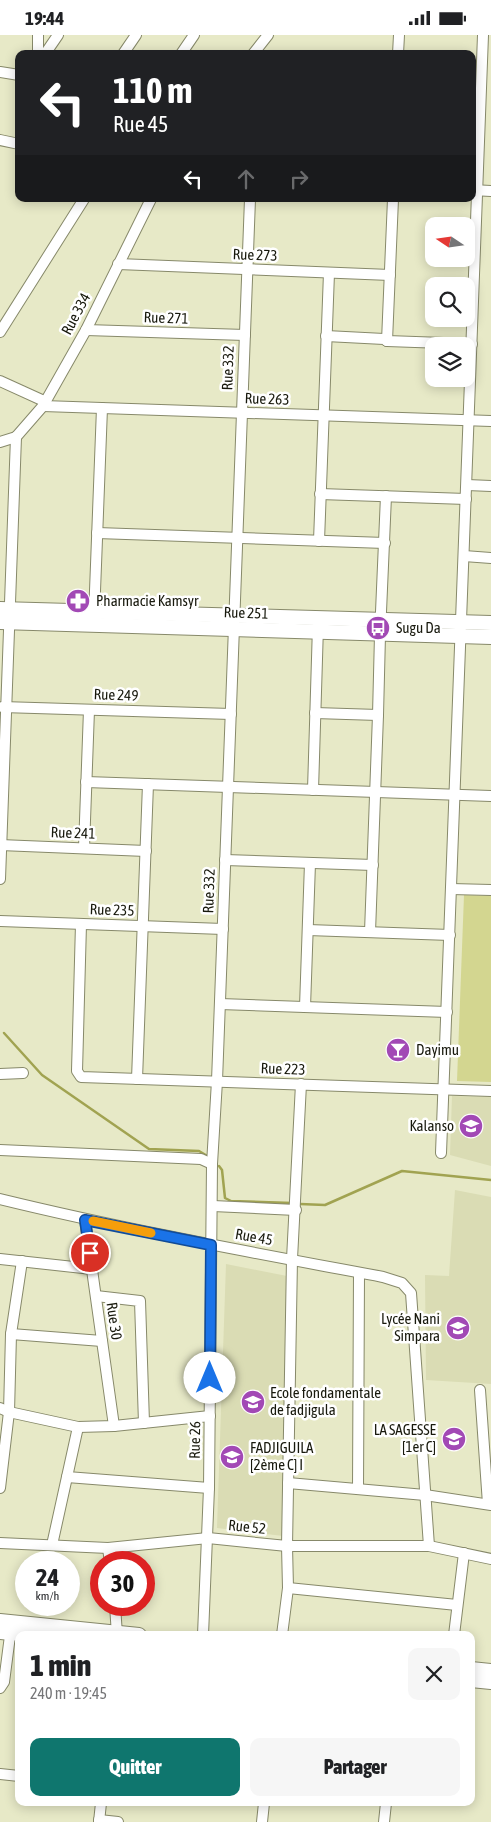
<!DOCTYPE html>
<html lang="fr">
<head>
<meta charset="utf-8">
<style>
	body { margin:0; font-family:"Asap Condensed",sans-serif; background:#f6f6f6; color:#202124; height:100vh; display:flex; flex-direction:column; font-size:19px; white-space:nowrap }
	* { box-sizing:border-box; margin:0 }
	p { font-size:16px; color:#757577 }
	.icon { flex:none; width:28px; height:28px; fill:none; stroke:currentColor; stroke-width:2; stroke-linecap:round; stroke-linejoin:round }
	.map { position:relative; flex:1; overflow:hidden }
	.drawer { position:absolute; left:15px; top:1596px; width:460px; height:175px; display:flex; flex-direction:column; background:#fff; border-radius:10px; box-shadow:0 2px 12px #0003 }
	.drawer>* { flex:none }
	.hud { position:absolute; left:15px; top:15px; width:461px; height:152px; border-radius:10px; box-shadow:0 2px 12px #0003; background:#202124; color:#fff; overflow:hidden }
	.needle { width:32px; rotate:283deg }
	.buttons { position:absolute; left:425px; top:182px; display:grid; gap:10px }
	.buttons a { display:grid; place-items:center; width:50px; height:50px; border-radius:10px; background:#fff; box-shadow:0 2px 12px #0003; font-size:25px }
	.speed { position:absolute; left:15px; top:1516px; display:flex; gap:10px; font-size:25px; font-weight:700; text-align:center }
	.speed>* { display:grid; place-content:center; width:65px; height:65px; border-radius:50%; background:#fff; box-shadow:0 2px 12px #0003; line-height:1 }
	.speed small { font-size:12px; font-weight:400 }
	.speed .limit { border:8px solid #d22; background:#fff; color:#111 }
	.pin { position:absolute; display:grid; place-items:center; width:42px; height:42px; color:#fff; margin:-21px; border:2px solid #fff; border-radius:50%; box-shadow:0 1px 5px #0007 }
	.me { position:absolute; width:55px; margin:-28px; rotate:0deg; stroke-linejoin:round; filter:drop-shadow(0 0 4px #0008) }
	.turn { display:flex; align-items:center; gap:18px; height:105px; padding:0 15px; font-size:22px }
	.turn .icon { width:65px; height:65px; stroke-width:2.5 }
	.turn b { display:block; font-size:35px; line-height:42px }
	.lanes { display:flex; align-items:center; height:48px; padding:0 15px; background:#0003; justify-content:center; gap:25px; direction:ltr }
	.lanes .off { opacity:.35 }
	.round { display:grid; place-items:center; flex:none; width:52px; height:52px; border-radius:10px; background:#f6f6f6 }
	.overview { display:flex; align-items:center; justify-content:space-between; height:85px; padding:0 15px }
	h1 { font-size:30px; font-weight:800; line-height:38px }
	.button { display:flex; gap:10px; margin-top:auto; padding:10px 15px }
	.button a { flex:1; height:58px; border-radius:10px; background:#0f766e; color:#fff; font-size:20px; font-weight:800; line-height:58px; text-align:center }
	.button a+a { background:#f6f6f6; color:#202124 }
	.status { display:flex; justify-content:space-between; align-items:center; height:35px; padding:0 25px; background:#fff; direction:ltr }
	.status svg { height:14px; fill:currentColor }
	.map>svg:first-child { display:block }
</style>
</head>
<body>
<div class="status"><b>19:44</b><svg viewBox="0 0 49 12"><path d="M0 12V9h3v3zM5 12V6h3v6zM10 12V3h3v9zM15 12V0h3v12zM26 1h20v11H26zM47 4h2v5h-2z"/></svg></div>
<div class="map">
<svg width="491" height="1787" viewBox="0 0 491 1787">
	<rect width="100%" height="100%" fill="#e7e9c7"/>
	<g fill="#dadcb4">
		<path d="M 452,1061 L 491,1062 L 491,1131 L 450,1120 Z"/>
		<path d="M 455,1155 L 491,1162 L 491,1349 L 426,1345 L 425,1240 L 449,1241 Z"/>
		<path d="M 226,1229 L 287,1241 L 283,1501 L 217,1493 Z"/>
	</g>
	<path fill="#d3d690" d="M 464,860 L 491,861 L 491,1047 L 457,1046 Z"/>
	<g fill="none" stroke-linecap="round" stroke-linejoin="round">
		<g stroke="#a1a351" stroke-width="2.5">
			<path d="M 4,998 L 42,1040 L 149,1114 L 199,1116 L 209,1122"/>
			<path d="M 219,1131 L 222,1135 L 225,1163 L 231,1166 L 292,1168"/>
			<path d="M 300,1169 L 325,1170 L 402,1136 L 491,1145"/>
		</g>
		<g stroke="#87896a" stroke-width="12">
			<g id="street">
				<path d="M 38,0 L 38,19"/>
				<path d="M 45,19 L 58,0"/>
				<path d="M 123,19 L 136,0"/>
				<path d="M 181,19 L 194,0"/>
				<path d="M 253,19 L 268,0"/>
				<path d="M 398,19 L 399,0"/>
				<path d="M 0,37 L 19,40"/>
				<path d="M 0,105 L 19,109"/>
				<path d="M 472,155 L 491,156"/>
				<path d="M 118,229 L 390,240"/>
				<path d="M 86,295 L 245,300"/>
				<path d="M 0,297 L 84,164"/>
				<path d="M 326,301 L 384,304 L 387,306 L 472,309"/>
				<path d="M 387,306 L 393,164"/>
				<path d="M 0,346 L 44,366"/>
				<path d="M 43,371 L 491,386"/>
				<path d="M 16,402 L 43,371 L 86,295 L 151,164"/>
				<path d="M 0,407 L 16,402"/>
				<path d="M 467,450 L 491,451"/>
				<path d="M 320,459 L 466,464"/>
				<path d="M 97,498 L 385,508"/>
				<path d="M 319,506 L 329,238"/>
				<path d="M 464,521 L 491,523"/>
				<path d="M 94,582 L 102,373"/>
				<path d="M 2,672 L 231,679"/>
				<path d="M 315,678 L 378,680"/>
				<path d="M 86,747 L 491,761"/>
				<path d="M 313,755 L 318,591"/>
				<path d="M 0,810 L 146,816"/>
				<path d="M 84,813 L 89,675"/>
				<path d="M 225,825 L 373,830"/>
				<path d="M 0,844 L 16,402"/>
				<path d="M 451,854 L 491,855"/>
				<path d="M 0,886 L 223,894"/>
				<path d="M 81,889 L 77,1036 L 81,1042 L 491,1056"/>
				<path d="M 308,895 L 450,900"/>
				<path d="M 370,897 L 378,680 L 380,600 L 386,461"/>
				<path d="M 220,969 L 447,977"/>
				<path d="M 305,972 L 310,828"/>
				<path d="M 0,1039 L 23,1038"/>
				<path d="M 137,1044 L 148,749"/>
				<path d="M 0,1115 L 201,1124 L 212,1129"/>
				<path d="M 441,1118 L 483,0"/>
				<path d="M 0,1164 C 127,1195 255,1218 383,1242 L 402,1248 L 411,1258 L 429,1511"/>
				<path d="M 213,1171 L 296,1175"/>
				<path d="M 85,1185 L 114,1391"/>
				<path d="M 0,1224 L 92,1234"/>
				<path d="M 96,1261 L 140,1266 L 144,1388"/>
				<path d="M 11,1299 L 102,1306"/>
				<path d="M 480,1355 L 488,1469"/>
				<path d="M 0,1373 L 9,1377 L 78,1392 L 114,1391 L 210,1381"/>
				<path d="M 67,1442 L 209,1453"/>
				<path d="M 288,1448 L 425,1460 L 491,1470"/>
				<path d="M 0,1453 L 9,1377 L 11,1299 L 22,1226"/>
				<path d="M 358,1454 L 359,1238"/>
				<path d="M 0,1508 L 108,1513 L 208,1503 L 287,1511 L 429,1511 L 491,1524"/>
				<path d="M 52,1510 L 78,1392"/>
				<path d="M 108,1513 L 110,1528"/>
				<path d="M 288,1553 L 457,1570"/>
				<path d="M 115,1570 L 117,1600"/>
				<path d="M 203,1600 L 209,1453 L 212,1129 L 217,1046 L 250,164"/>
				<path d="M 282,1600 L 288,1553 L 287,1511 L 292,1224 L 301,1049"/>
				<path d="M 454,1600 L 464,1518"/>
				<path d="M 0,1653 L 4,1647 L 11,1593"/>
				<path d="M 0,1739 L 19,1741"/>
				<path d="M 99,1785 L 118,1787"/>
				<path d="M 99,1787 L 101,1768"/>
				<path d="M 262,1787 L 264,1768"/>
				<path d="M 384,1787 L 386,1768"/>
			</g>
		</g>
		<g stroke="#87896a" stroke-width="16">
			<g id="secondary">
				<path d="M 0,574 L 491,588"/>
				<path d="M 0,587 L 491,602"/>
				<path d="M 0,1586 L 139,1600"/>
				<path d="M 0,1597 L 32,1600"/>
				<path d="M 471,1634 L 491,1636"/>
				<path d="M 471,1645 L 491,1647"/>
			</g>
		</g>
		<use href="#street" stroke="#fff" stroke-width="10"/>
		<use href="#secondary" stroke="#fff" stroke-width="14"/>
	</g>
	<g fill="none" stroke-linecap="round" stroke-linejoin="round">
		<g stroke="#114b97" stroke-width="12">
			<path id="route" d="M 90,1218 L 85,1185 L 211,1210 L 210,1343"/>
		</g>
		<use href="#route" stroke="#1a73e8" stroke-width="9"/>
		<path stroke="#f59e0b" stroke-width="9" d="M 93,1186 L 151,1198"/>
	</g>
	<defs>
		<g id="pharmacy-disc" transform="scale(1.25)"><circle r="9.5" fill="#a249b5" stroke="#fff"/><path d="M-2-6h4v4h4v4h-4v4h-4v-4h-4v-4h4Z" fill="#fff"/></g>
		<g id="bus-disc" transform="scale(1.25)"><circle r="9.5" fill="#a249b5" stroke="#fff"/><path d="M-5-6H5V4H4V6H2V4H-2V6H-4V4H-5ZM-3.5-4V0h7V-4ZM-3.5 1.2v1.5H-2V1.2ZM2 1.2v1.5H3.5V1.2Z" fill="#fff"/></g>
		<g id="bar-disc" transform="scale(1.25)"><circle r="9.5" fill="#a249b5" stroke="#fff"/><path d="M-6-5H6L.8 .8V4.5H3.5V6h-7V4.5H-.8V.8Z" fill="#fff"/></g>
		<g id="school-disc" transform="scale(1.25)"><circle r="9.5" fill="#a249b5" stroke="#fff"/><path d="M0-5L7-2L0 1L-7-2ZM-4 1L0 2.5L4 1V4Q0 6-4 4Z" fill="#fff"/></g>
	</defs>
	<g fill-rule="evenodd">
		<use href="#pharmacy-disc" x="78" y="566"/>
		<use href="#bus-disc" x="378" y="593"/>
		<use href="#bar-disc" x="398" y="1015"/>
		<use href="#school-disc" x="471" y="1091"/>
		<use href="#school-disc" x="458" y="1293"/>
		<use href="#school-disc" x="253" y="1367"/>
		<use href="#school-disc" x="454" y="1404"/>
		<use href="#school-disc" x="232" y="1422"/>
	</g>
	<g text-anchor="middle" stroke-width="5" stroke-linejoin="round" paint-order="stroke">
		<g font-size="15" fill="#18190d" stroke="#fff">
			<text transform="translate(255 220) rotate(2)" y="5">Rue 273</text>
			<text transform="translate(76 279) rotate(-62)" y="5">Rue 334</text>
			<text transform="translate(166 283) rotate(2)" y="5">Rue 271</text>
			<text transform="translate(228 333) rotate(-88)" y="5">Rue 332</text>
			<text transform="translate(267 364) rotate(2)" y="5">Rue 263</text>
			<text transform="translate(246 578) rotate(2)" y="5">Rue 251</text>
			<text transform="translate(116 660) rotate(2)" y="5">Rue 249</text>
			<text transform="translate(73 798) rotate(2)" y="5">Rue 241</text>
			<text transform="translate(209 856) rotate(-88)" y="5">Rue 332</text>
			<text transform="translate(112 875) rotate(2)" y="5">Rue 235</text>
			<text transform="translate(283 1034) rotate(2)" y="5">Rue 223</text>
			<text transform="translate(254 1202) rotate(10)" y="5">Rue 45</text>
			<text transform="translate(114 1286) rotate(82)" y="5">Rue 30</text>
			<text transform="translate(195 1405) rotate(-89)" y="5">Rue 26</text>
			<text transform="translate(247 1492) rotate(6)" y="5">Rue 52</text>
		</g>
		<g font-size="15" fill="#18190d" stroke="#fff" text-anchor="start">
			<text x="96" y="571">Pharmacie Kamsyr</text>
			<text x="396" y="598">Sugu Da</text>
			<text x="416" y="1020">Dayimu</text>
			<text x="454" y="1096" text-anchor="end">Kalanso</text>
			<text x="440" y="1289" text-anchor="end">Lycée Nani<tspan x="440" dy="17">Simpara</tspan></text>
			<text x="270" y="1363">Ecole fondamentale<tspan x="270" dy="17">de fadjigula</tspan></text>
			<text x="436" y="1400" text-anchor="end">LA SAGESSE<tspan x="436" dy="17">[1er C]</tspan></text>
			<text x="250" y="1418">FADJIGUILA<tspan x="250" dy="17">[2ème C] I</tspan></text>
		</g>
	</g>
</svg>
<div class="buttons">
<a><svg class="needle" viewBox="-14 -14 28 28"><path d="M0-13l5 13h-10z" fill="#e53935"/><path d="M0 13l5-13h-10z" fill="#757577"/></svg></a>
<a><svg class="icon" aria-label="search" viewBox="0 0 24 24"><circle cx="10" cy="10" r="6"/><path d="M15 15l6 6"/></svg></a>
<a><svg class="icon" aria-label="layers" viewBox="0 0 24 24"><path d="M12 4l9 5-9 5-9-5zM3 14l9 5 9-5"/></svg></a>
</div>
<div class="speed"><div>24<small>km/h</small></div><div class="limit">30</div></div>
<div class="pin" style="left:90px;top:1218px;background:#d93025"><svg class="icon" aria-label="arrive" viewBox="0 0 24 24"><path d="M6 21V4h12l-3 4 3 4H6"/></svg></div>
<svg class="me" style="left:210px;top:1343px" viewBox="-20 -20 40 40"><circle r="19" fill="#fff"/><path d="M0-13L10 11 0 6-10 11z" fill="#1a73e8"/></svg>
<div class="hud">
<div class="turn"><svg class="icon" aria-label="left" viewBox="0 0 24 24"><path d="M17 20v-9H6M10 6l-5 5 5 5"/></svg><div><b>110 m</b>Rue 45</div></div>
<div class="lanes"><svg class="icon" aria-label="left" viewBox="0 0 24 24"><path d="M17 20v-9H6M10 6l-5 5 5 5"/></svg><svg class="icon off" aria-label="ahead" viewBox="0 0 24 24"><path d="M12 20V5M6 11l6-6 6 6"/></svg><svg class="icon off" aria-label="right" viewBox="0 0 24 24"><path d="M7 20v-9h11M14 6l5 5-5 5"/></svg></div>
</div>
<section class="drawer">
<div class="overview"><div><h1>1 min</h1><p>240 m · 19:45</p></div><a class="round"><svg class="icon" aria-label="close" viewBox="0 0 24 24"><path d="M6 6l12 12M18 6L6 18"/></svg></a></div>
<div class="button"><a>Quitter</a><a>Partager</a></div>
</section>
</div>
</body>
</html>
